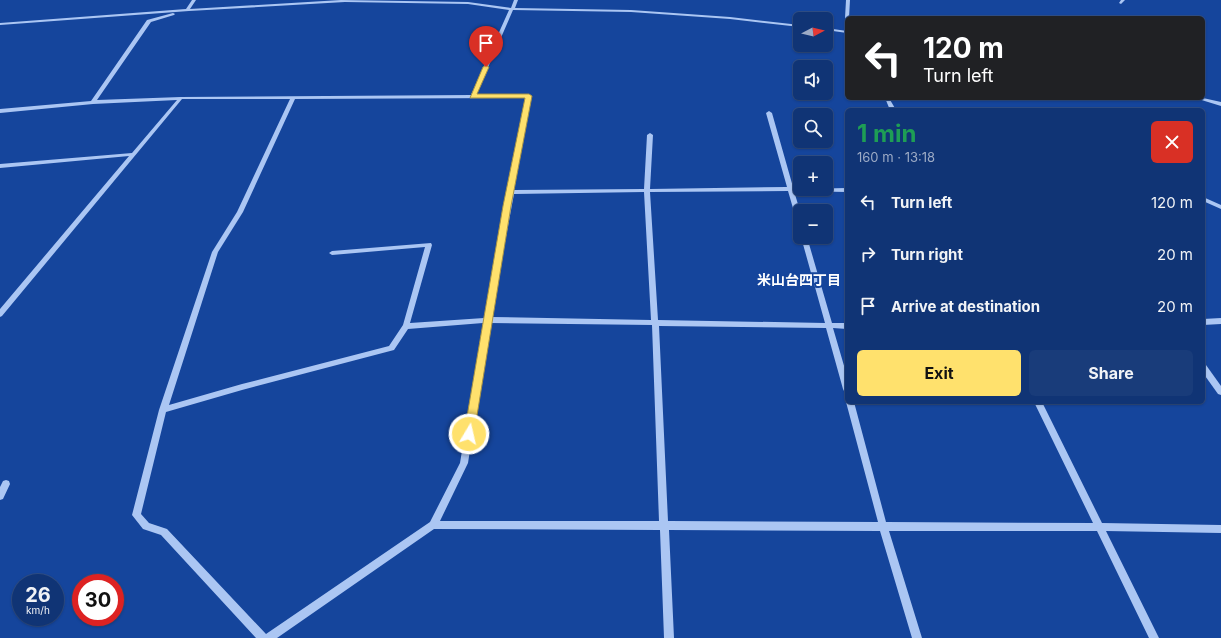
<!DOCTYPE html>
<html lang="en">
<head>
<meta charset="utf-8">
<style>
	body { margin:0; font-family:Inter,"Noto Sans JP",sans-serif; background:#193c7a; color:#f1f3f6; height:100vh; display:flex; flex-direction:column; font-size:15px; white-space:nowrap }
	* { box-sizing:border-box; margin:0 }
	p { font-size:13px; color:#9caac5 }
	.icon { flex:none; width:22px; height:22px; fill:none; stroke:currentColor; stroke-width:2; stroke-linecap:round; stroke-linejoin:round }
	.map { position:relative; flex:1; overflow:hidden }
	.drawer { position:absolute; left:845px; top:108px; width:360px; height:296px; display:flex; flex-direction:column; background:#103475; border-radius:6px; box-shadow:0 1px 3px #0004,0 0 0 1px #304f87 }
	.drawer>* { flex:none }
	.guide { position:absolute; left:845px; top:16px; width:360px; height:84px; border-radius:6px; box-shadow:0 1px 3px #0004,0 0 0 1px #304f87; background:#202124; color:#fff; overflow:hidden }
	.needle { width:26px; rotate:83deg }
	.controls { position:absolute; left:793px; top:12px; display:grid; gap:8px }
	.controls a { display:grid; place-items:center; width:40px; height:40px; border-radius:6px; background:#103475; box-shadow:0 1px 3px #0004,0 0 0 1px #304f87; font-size:20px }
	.speed { position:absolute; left:12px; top:574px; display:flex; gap:8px; font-size:20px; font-weight:700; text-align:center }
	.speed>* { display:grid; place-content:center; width:52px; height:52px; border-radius:50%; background:#103475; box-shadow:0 1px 3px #0004,0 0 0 1px #304f87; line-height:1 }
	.speed small { font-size:10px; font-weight:400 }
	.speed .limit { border:6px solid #d22; background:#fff; color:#111 }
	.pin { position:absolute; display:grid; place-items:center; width:34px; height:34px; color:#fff; margin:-41px -17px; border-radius:50% 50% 50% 0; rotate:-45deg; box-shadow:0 0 4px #0007 }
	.pin .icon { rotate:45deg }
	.me { position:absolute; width:44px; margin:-22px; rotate:9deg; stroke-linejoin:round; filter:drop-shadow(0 0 3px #0008) }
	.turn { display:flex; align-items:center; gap:14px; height:84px; padding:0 12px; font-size:18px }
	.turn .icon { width:52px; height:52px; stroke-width:2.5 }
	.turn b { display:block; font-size:28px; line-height:34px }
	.round { display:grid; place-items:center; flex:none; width:42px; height:42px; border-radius:6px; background:#193c7a }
	.head { display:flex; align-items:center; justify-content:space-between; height:68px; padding:0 12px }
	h1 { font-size:24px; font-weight:700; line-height:30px; color:#1e9e55 }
	.button { display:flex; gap:8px; margin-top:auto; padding:8px 12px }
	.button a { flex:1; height:46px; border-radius:6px; background:#ffe16d; color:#111; font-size:16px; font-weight:700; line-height:46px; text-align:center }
	.button a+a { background:#193c7a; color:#f1f3f6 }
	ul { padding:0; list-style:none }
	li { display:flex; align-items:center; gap:12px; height:52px; padding:0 12px }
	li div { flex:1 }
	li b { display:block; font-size:15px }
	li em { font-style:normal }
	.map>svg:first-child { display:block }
</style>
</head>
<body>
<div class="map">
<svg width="1221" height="638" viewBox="0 0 1221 638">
	<rect width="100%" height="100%" fill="#15459c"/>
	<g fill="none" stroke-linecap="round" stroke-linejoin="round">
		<g fill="#abc6f3" fill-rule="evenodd">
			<path d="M 192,0 L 196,0 L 190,9 L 341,0 L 468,2 L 511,8 L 514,0 L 518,0 L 515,8 L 631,10 L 730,17 L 800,25 L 800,27 L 730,19 L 631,12 L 513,10 L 476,95 L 529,95 L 531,96 L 514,190 L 644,189 L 647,135 L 650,133 L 653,135 L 650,189 L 787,187 L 766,113 L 769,111 L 772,113 L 793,187 L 800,187 L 800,189 L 847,188 L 847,192 L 794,191 L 800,211 L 800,224 L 797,222 L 788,191 L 650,192 L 658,320 L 825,323 L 801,237 L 807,237 L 832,323 L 847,323 L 847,329 L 833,328 L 847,376 L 847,392 L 844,391 L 843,389 L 826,328 L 659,326 L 668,521 L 878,522 L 846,402 L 847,400 L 847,402 L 854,402 L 886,522 L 1093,523 L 1034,402 L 1042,402 L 1102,523 L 1221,525 L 1221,533 L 1106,531 L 1159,638 L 1149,638 L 1097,531 L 889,531 L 922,638 L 912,638 L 880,531 L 669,530 L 674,638 L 664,638 L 660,530 L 434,529 L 277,638 L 256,638 L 161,535 L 143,529 L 132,515 L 159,410 L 212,252 L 237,212 L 290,99 L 182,99 L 2,316 L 0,317 L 0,309 L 129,156 L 0,168 L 0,164 L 132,153 L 177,100 L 93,104 L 0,113 L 0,109 L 91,101 L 147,20 L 173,13 L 175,14 L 174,15 L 151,22 L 97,100 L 181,97 L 471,95 L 509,10 L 468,4 L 345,2 L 189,11 L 0,25 L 0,23 L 186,9 ZM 526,98 L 508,191 L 507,192 L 508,193 L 484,318 L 410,323 L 432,245 L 431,243 L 332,251 L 329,253 L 332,255 L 425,247 L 403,325 L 389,346 L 242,384 L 169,405 L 218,252 L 243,212 L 295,99 ZM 644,192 L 651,320 L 491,317 L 514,194 ZM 483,323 L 460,463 L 430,522 L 266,634 L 167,529 L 149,523 L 141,514 L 166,412 L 242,390 L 394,350 L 408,329 ZM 490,323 L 652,325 L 659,521 L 440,521 L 468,463 Z"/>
			<path d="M 846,0 L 850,0 L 849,18 L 847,18 L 847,19 L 845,18 Z"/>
			<path d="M 1121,0 L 1125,0 L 1121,4 L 1119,3 Z"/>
			<path d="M 826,28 L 847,31 L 847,33 L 826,30 Z"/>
			<path d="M 885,98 L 889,98 L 896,110 L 890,110 Z"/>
			<path d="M 1195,98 L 1203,98 L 1221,102 L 1221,106 Z"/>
			<path d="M 1203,197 L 1221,205 L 1221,209 L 1203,201 Z"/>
			<path d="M 1221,318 L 1221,324 L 1203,325 L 1203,319 Z"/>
			<path d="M 1203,364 L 1206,365 L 1221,386 L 1221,395 L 1218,394 L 1203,373 Z"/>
			<path d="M 6,480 L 9,481 L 10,484 L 3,499 L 0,500 L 0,487 L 3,481 Z"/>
		</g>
	</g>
	<path fill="#ffe16d" stroke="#a69247" d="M 486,65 L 489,67 L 477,94 L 529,94 L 532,96 L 511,206 L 474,434 L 473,438 L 465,438 L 464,434 L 503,206 L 525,98 L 470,98 L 483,67 Z"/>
	<g text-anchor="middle" stroke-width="4" stroke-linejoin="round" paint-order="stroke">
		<g font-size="14" font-weight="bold" fill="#fff" stroke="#15459c">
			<text x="799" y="285">米山台四丁目</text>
		</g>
	</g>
</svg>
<div class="controls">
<a><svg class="needle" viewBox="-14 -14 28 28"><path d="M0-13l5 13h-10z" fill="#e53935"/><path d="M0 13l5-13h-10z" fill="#9caac5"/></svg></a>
<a><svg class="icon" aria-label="sound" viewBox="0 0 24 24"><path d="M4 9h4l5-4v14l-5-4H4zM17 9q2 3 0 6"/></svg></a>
<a><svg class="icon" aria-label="search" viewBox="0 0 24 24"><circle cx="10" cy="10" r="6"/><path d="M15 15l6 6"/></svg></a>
<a>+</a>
<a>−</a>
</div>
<div class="speed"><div>26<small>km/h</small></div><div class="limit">30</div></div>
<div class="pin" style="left:486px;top:67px;background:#d93025"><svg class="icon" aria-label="arrive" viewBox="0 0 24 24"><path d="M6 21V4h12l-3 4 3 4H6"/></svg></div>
<svg class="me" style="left:469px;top:434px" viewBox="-20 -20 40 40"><circle r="17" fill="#ffe16d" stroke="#fff" stroke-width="3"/><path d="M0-11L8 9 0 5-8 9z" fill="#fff"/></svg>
<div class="guide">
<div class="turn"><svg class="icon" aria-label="left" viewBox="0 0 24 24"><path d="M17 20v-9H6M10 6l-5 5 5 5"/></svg><div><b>120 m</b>Turn left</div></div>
</div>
<section class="drawer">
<div class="head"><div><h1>1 min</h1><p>160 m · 13:18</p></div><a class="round" style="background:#d93025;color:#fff"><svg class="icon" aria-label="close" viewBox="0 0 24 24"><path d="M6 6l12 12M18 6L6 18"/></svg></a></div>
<ul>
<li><svg class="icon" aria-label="left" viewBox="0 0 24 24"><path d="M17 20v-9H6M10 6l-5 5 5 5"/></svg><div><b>Turn left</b></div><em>120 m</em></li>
<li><svg class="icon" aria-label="right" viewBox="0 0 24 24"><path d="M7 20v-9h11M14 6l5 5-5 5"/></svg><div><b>Turn right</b></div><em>20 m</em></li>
<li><svg class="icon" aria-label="arrive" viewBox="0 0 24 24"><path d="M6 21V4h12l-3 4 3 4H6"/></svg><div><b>Arrive at destination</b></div><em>20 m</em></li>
</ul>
<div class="button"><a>Exit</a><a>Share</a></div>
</section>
</div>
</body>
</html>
